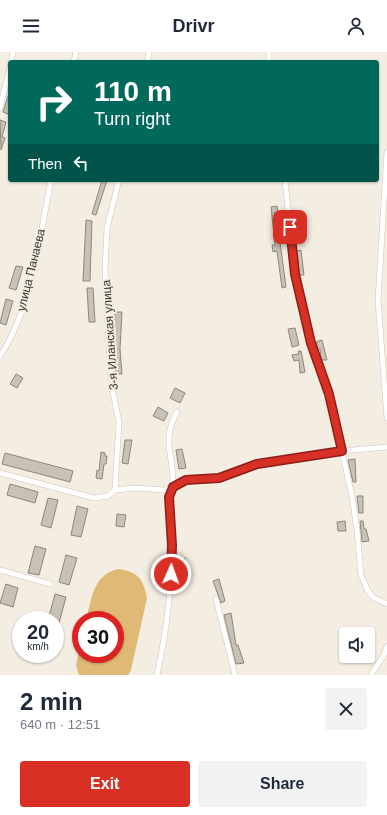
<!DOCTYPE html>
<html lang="en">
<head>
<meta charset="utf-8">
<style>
	body { margin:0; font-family:Helvetica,sans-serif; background:#f2f2f3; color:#1f2937; height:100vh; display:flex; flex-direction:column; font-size:15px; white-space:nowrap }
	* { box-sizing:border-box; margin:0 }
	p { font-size:13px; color:#747a83 }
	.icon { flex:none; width:22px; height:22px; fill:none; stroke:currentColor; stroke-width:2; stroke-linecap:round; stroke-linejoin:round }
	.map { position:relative; height:623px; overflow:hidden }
	.side { display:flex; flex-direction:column; background:#fff; flex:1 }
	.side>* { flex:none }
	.guide { position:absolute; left:8px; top:8px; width:371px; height:122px; border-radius:4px; box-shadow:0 1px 3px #0004; background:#00695c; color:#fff; overflow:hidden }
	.fabs { position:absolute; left:339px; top:575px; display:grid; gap:8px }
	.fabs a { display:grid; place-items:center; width:36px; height:36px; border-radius:4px; background:#fff; box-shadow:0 1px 3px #0004; font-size:20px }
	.speed { position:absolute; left:12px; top:559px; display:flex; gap:8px; font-size:20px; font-weight:700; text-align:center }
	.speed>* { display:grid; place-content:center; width:52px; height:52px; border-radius:50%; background:#fff; box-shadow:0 1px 3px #0004; line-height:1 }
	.speed small { font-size:10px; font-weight:400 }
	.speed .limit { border:6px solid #d22; background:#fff; color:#111 }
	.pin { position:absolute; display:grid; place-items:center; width:34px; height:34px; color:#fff; margin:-17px; border-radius:8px; box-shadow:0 2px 6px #0006 }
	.me { position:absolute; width:44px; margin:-22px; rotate:2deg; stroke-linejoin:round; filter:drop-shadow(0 0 3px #0008) }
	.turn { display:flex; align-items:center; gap:14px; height:84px; padding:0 20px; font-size:18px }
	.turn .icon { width:52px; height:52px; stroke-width:2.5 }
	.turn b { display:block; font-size:28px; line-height:34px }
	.then { display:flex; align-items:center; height:38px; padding:0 20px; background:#0003; gap:8px; font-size:15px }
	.round { display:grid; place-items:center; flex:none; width:42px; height:42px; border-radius:4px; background:#f2f2f3 }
	.head { display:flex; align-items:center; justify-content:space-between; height:68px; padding:0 20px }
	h1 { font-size:24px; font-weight:800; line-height:30px }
	.primary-button { display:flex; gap:8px; margin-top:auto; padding:8px 20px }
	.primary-button a { flex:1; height:46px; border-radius:4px; background:#d93025; color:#fff; font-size:16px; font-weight:800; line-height:46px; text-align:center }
	.primary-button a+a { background:#f2f2f3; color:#1f2937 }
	header { display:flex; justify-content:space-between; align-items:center; height:52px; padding:0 20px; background:#fff; font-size:18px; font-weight:800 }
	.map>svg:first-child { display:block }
</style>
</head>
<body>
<header><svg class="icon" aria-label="menu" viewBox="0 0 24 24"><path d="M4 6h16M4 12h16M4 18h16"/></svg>Drivr<svg class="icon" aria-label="person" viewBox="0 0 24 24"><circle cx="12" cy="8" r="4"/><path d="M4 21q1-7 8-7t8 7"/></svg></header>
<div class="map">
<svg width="387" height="623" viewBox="0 0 387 623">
	<rect width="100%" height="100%" fill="#f4ede2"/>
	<path fill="#e0b977" d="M 118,517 C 138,520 143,526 147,546 L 131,618 L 128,623 L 79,623 L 76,614 L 81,587 L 81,602 L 115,602 L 115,568 L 86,568 C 92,546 93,523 118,517 Z"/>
	<g fill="#c7c1b6" stroke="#8c867c">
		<path d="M 9,41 L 10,41 L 10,63 L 3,60 Z"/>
		<path d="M 0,68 L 6,70 L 2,85 L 5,86 L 1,98 Z"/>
		<path d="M 102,128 L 107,128 L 96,163 L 92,162 Z"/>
		<path d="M 277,154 L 280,174 L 278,175 L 286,235 L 282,236 L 277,199 L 273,200 L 272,193 L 275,193 L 271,155 Z"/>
		<path d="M 86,168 L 92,169 L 90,229 L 83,229 Z"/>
		<path d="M 301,198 L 304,223 L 299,223 L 297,199 Z"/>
		<path d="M 16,214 L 23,215 L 16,238 L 9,236 Z"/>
		<path d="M 87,236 L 93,236 L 95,270 L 89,270 Z"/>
		<path d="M 6,247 L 13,249 L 6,273 L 0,271 Z"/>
		<path d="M 115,260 L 122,260 L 120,297 L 122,322 L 116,322 L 113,296 Z"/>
		<path d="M 295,276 L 299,293 L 292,295 L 288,277 Z"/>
		<path d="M 322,288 L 327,308 L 321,308 L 320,297 L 318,298 L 316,290 Z"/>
		<path d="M 298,299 L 301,299 L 305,320 L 300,321 L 299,308 L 294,309 L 292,303 L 299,302 Z"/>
		<path d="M 16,322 L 23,326 L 17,336 L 10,332 Z"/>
		<path d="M 175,336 L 185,341 L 180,351 L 170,346 Z"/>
		<path d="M 158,355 L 168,361 L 164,369 L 153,364 Z"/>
		<path d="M 125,388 L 132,388 L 128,412 L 122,411 Z"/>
		<path d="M 182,397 L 186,416 L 179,417 L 176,398 Z"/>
		<path d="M 101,400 L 105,401 L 105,404 L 107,404 L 106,412 L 104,412 L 102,427 L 96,426 L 97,418 L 99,419 Z"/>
		<path d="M 5,401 L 73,419 L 70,430 L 2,412 Z"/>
		<path d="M 355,407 L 356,430 L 353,430 L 348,408 Z"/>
		<path d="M 10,432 L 38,440 L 35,451 L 7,443 Z"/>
		<path d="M 357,444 L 363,444 L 363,461 L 359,461 Z"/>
		<path d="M 48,446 L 58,448 L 51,476 L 41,473 Z"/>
		<path d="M 77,454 L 88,457 L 81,485 L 71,483 Z"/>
		<path d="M 117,462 L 126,463 L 124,475 L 116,474 Z"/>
		<path d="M 345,469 L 346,479 L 338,479 L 337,470 Z"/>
		<path d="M 360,469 L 363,469 L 364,477 L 366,477 L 369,489 L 362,490 Z"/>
		<path d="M 35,494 L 46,497 L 39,523 L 28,521 Z"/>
		<path d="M 66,503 L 77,506 L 69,533 L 59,530 Z"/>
		<path d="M 185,506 L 188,527 L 181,528 L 179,507 Z"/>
		<path d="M 219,527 L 225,549 L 221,551 L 213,529 Z"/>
		<path d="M 6,532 L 18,536 L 13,555 L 0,551 Z"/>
		<path d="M 55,542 L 66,545 L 59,571 L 55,570 L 55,568 L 48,568 Z"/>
		<path d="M 231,561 L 236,593 L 238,593 L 244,611 L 236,612 L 224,563 Z"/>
	</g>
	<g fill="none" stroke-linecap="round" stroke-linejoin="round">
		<g stroke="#ccc6bb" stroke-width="6">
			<g id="minor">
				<path d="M 269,0 L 269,10"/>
				<path d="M 11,10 L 13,0"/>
				<path d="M 74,10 L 76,0"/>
				<path d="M 147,10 L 149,0"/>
				<path d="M 0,56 L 10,15"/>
				<path d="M 387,100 L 378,248 L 387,366"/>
				<path d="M 285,128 L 295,222 L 311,291 L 329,342 L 352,444 L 357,478 L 361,523 L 368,539 L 374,546 L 387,552"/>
				<path d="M 0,304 C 32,257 40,183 51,128"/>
				<path d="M 0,421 L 94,446 L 108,444 L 115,438 L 134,436 L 165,438 L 186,428 L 219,426 L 257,412 L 342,399 L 387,395"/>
				<path d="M 115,438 L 119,370 L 113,341 L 110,309 L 105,218 L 107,176 L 119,128"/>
				<path d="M 0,518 L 50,532"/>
				<path d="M 216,547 L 235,623"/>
				<path d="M 372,621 L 384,603 L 387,594"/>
				<path d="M 157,623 C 166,581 172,537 172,494 C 172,480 168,457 169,445 C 170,439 173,434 173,427 C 172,399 162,388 177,360"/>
			</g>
		</g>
		<use href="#minor" stroke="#fff" stroke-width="5"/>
	</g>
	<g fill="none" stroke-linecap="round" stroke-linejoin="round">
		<g stroke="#8d1f18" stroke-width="10">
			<path id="route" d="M 171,522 L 172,493 L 169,445 L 173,435 L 186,428 L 219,426 L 257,412 L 342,399 L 329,342 L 311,291 L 295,222 L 290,175"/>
		</g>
		<use href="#route" stroke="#d93025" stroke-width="7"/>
	</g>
	<g text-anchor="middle" stroke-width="4" stroke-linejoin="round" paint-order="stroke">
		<g font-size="12" fill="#393632" stroke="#f4ede2">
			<text transform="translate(31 218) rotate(-76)" y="4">улица Панаева</text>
			<text transform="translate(110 283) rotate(-94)" y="4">3-я Иланская улица</text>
		</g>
	</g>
</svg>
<div class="fabs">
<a><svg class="icon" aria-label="sound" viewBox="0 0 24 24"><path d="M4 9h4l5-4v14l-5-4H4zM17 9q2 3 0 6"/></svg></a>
</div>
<div class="speed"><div>20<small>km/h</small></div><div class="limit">30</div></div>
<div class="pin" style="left:290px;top:175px;background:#d93025"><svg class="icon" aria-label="arrive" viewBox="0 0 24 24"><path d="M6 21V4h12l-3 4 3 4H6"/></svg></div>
<svg class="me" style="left:171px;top:522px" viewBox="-20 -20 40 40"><circle r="17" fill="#d93025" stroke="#fff" stroke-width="3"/><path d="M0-11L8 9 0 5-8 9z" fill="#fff"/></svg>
<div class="guide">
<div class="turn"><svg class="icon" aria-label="right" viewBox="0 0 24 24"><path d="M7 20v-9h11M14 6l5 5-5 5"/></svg><div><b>110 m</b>Turn right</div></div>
<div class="then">Then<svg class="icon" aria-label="left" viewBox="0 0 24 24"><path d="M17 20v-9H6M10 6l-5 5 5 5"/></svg></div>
</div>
</div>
<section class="side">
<div class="head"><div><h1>2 min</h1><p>640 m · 12:51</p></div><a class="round"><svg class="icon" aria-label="close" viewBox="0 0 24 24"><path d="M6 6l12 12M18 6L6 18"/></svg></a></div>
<div class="primary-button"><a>Exit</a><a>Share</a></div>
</section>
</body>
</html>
